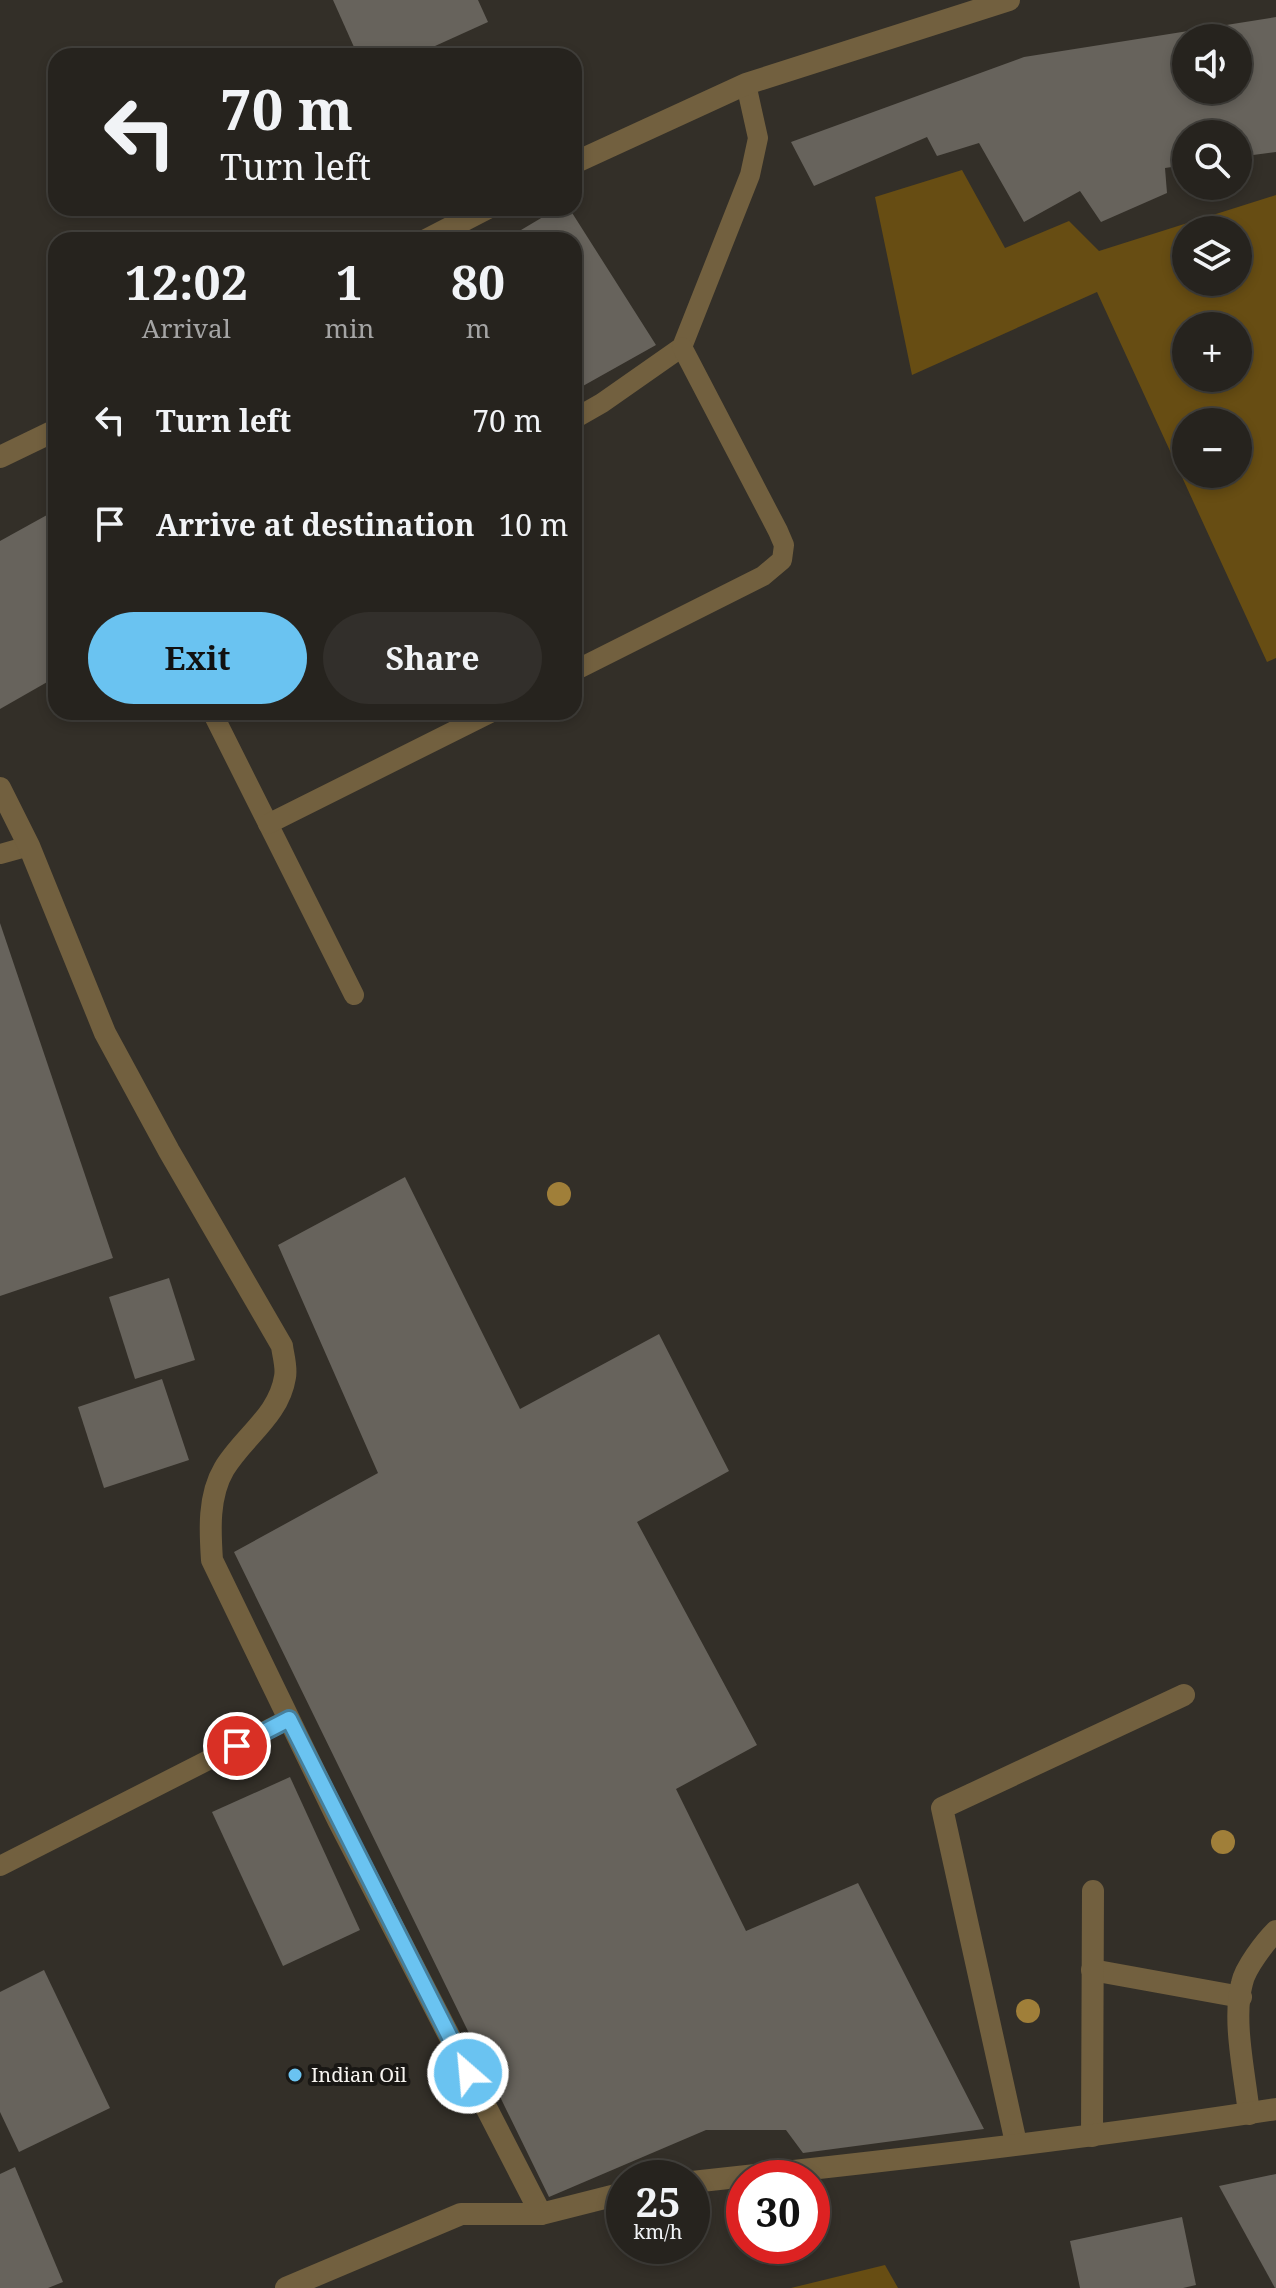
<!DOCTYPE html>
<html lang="en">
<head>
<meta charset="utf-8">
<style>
	body { margin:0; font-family:"Noto Serif",serif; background:#322f2b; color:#f1f3f6; height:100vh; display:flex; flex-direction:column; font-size:30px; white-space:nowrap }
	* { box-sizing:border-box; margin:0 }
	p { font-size:26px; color:#a4a4a4 }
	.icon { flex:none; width:44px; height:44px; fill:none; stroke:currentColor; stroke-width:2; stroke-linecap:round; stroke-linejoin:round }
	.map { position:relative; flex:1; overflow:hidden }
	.sheet { position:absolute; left:48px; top:232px; width:534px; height:488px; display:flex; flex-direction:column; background:#26231e; border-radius:24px; box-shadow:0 4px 12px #0003,0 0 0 2px #42403c }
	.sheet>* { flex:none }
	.top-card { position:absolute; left:48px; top:48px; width:534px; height:168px; border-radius:24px; box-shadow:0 4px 12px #0003,0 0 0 2px #42403c; background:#26231e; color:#f1f3f6; overflow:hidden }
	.fabs { position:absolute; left:1172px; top:24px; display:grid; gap:16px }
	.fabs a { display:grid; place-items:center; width:80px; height:80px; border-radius:50%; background:#26231e; box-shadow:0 4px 12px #0003,0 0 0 2px #42403c; font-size:40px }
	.speed { position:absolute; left:606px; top:2160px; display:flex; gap:16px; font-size:40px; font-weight:700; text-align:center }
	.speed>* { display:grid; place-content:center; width:104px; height:104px; border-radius:50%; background:#26231e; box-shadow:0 4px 12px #0003,0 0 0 2px #42403c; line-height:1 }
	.speed small { font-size:20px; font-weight:400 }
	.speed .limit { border:12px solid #d22; background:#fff; color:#111 }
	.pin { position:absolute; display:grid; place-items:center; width:68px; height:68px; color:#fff; margin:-34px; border:4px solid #fff; border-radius:50%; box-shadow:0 2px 8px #0007 }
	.me { position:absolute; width:88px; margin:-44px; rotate:333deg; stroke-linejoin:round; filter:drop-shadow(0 0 6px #0008) }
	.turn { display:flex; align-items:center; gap:28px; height:168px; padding:0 40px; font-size:36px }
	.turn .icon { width:104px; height:104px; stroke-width:2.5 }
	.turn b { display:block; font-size:56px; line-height:68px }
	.eta { display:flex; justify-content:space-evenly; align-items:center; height:136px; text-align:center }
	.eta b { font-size:48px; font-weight:700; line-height:56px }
	.action { display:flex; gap:16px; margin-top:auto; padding:16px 40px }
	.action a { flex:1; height:92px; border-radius:48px; background:#6ac3f1; color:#111; font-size:32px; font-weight:700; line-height:92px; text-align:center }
	.action a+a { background:#322f2b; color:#f1f3f6 }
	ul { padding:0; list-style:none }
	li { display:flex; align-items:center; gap:24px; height:104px; padding:0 40px }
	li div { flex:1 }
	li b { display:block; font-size:30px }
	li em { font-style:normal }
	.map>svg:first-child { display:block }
</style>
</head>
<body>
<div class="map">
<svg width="1276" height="2288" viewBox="0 0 1276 2288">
	<rect width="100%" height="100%" fill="#332f28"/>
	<g fill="#674d13" fill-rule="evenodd">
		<path d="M 962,170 L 1005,248 L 1069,221 L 1099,251 L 1276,195 L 1276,658 L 1267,662 L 1097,292 L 912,375 L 875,197 ZM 1186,230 L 1238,230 L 1238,282 L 1186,282 ZM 1186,326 L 1238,326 L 1238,378 L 1186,378 ZM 1186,422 L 1238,422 L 1238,474 L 1186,474 Z"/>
		<path d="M 885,2265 L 898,2288 L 791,2288 Z"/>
	</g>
	<g fill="#67635c" fill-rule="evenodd">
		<path d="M 333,0 L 478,0 L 488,22 L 413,56 L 358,56 Z"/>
		<path d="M 1276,17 L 1276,152 L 1238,157 L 1238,134 L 1186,134 L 1186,165 L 1165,168 L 1167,193 L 1101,222 L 1080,191 L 1024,222 L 979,143 L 937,156 L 927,137 L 814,186 L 791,142 L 1024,57 ZM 1186,38 L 1238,38 L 1238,90 L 1186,90 Z"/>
		<path d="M 558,208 L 569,208 L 656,345 L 574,391 L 574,240 L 504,240 Z"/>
		<path d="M 56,510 L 56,677 L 0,709 L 0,541 Z"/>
		<path d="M 0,923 L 113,1258 L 0,1296 Z"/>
		<path d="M 405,1177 L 520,1409 L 659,1334 L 729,1471 L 637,1522 L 757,1745 L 676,1789 L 746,1931 L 858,1883 L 984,2129 L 803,2153 L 786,2130 L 706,2130 L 549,2197 L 234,1552 L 378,1473 L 278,1245 Z"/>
		<path d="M 169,1278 L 195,1360 L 135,1379 L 109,1297 Z"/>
		<path d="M 162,1379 L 189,1460 L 104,1488 L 78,1407 Z"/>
		<path d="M 290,1777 L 360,1930 L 283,1966 L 212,1812 Z"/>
		<path d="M 44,1970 L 110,2108 L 19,2152 L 0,2112 L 0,1992 Z"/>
		<path d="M 15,2167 L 63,2282 L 48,2288 L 0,2288 L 0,2174 Z"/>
		<path d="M 1276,2174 L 1276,2288 L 1275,2288 L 1219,2186 Z"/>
		<path d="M 1182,2217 L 1196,2285 L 1183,2288 L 1080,2288 L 1070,2241 Z"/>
	</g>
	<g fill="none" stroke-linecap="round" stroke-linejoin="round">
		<g stroke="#72603f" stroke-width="20">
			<path d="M 574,419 L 602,403 L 682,347 L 750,175 L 758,138 L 746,84"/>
			<path d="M 574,671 L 763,576 L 782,560 L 784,545 L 778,531 L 682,347"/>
			<path d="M 212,712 L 354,995"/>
			<path d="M 268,824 L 492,712"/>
			<path d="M 0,854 L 29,846"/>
			<path d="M 0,1866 L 289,1719"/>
		</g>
		<g stroke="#72603f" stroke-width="22">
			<path d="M 574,163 L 746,84 L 1009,0"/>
			<path d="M 426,240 L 488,208"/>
			<path d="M 0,457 L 56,430"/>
			<path d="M 0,788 L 29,846 L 105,1033 L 169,1151 L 282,1346 C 283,1355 287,1367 285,1377 C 279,1416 243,1437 224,1469 C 208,1496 210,1531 212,1560 L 338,1820 L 541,2214"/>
			<path d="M 1092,1970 L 1241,1997"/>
			<path d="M 1249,2114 C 1245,2075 1232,2020 1242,1983 C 1245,1968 1265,1942 1276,1931"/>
			<path d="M 1092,2136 L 1093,1891"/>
			<path d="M 1016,2143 L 942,1808 L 1184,1695"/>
		</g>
		<g stroke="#72603f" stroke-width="22">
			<path d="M 692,2182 C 887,2161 1082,2139 1276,2109"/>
			<path d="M 286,2288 L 461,2214 L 541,2214 L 624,2193"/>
		</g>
	</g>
	<g fill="#a07f39">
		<circle cx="559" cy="1194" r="12"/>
		<circle cx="1223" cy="1842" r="12"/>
		<circle cx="1028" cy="2011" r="12"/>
	</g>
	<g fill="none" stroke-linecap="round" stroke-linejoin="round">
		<g stroke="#457f9d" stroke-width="20">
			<path id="route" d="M 237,1746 L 289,1719 L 468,2073"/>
		</g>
		<use href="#route" stroke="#6ac3f1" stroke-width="14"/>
	</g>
	<circle fill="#6ac3f1" stroke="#191714" stroke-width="3" cx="295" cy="2075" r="8"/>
	<g text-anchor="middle" stroke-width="8" stroke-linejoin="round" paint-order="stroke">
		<g font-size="20" fill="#f7f4f0" stroke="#191714" text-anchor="start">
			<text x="311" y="2082">Indian Oil</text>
		</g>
	</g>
</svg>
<div class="fabs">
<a><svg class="icon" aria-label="sound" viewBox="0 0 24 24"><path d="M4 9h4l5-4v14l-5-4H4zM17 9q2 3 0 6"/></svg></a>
<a><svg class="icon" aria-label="search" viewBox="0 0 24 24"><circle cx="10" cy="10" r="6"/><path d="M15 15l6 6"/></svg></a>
<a><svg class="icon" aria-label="layers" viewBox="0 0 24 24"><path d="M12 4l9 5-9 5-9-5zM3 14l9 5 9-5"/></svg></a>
<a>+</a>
<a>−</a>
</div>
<div class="speed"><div>25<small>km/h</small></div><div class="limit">30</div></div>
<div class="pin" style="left:237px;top:1746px;background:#d93025"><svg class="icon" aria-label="arrive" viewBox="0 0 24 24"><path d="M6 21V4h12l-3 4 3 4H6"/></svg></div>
<svg class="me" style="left:468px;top:2073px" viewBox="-20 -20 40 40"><circle r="17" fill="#6ac3f1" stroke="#fff" stroke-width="3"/><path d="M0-11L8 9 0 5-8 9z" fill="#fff"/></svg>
<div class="top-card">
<div class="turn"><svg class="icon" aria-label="left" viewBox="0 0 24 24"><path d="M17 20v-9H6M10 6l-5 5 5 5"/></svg><div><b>70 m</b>Turn left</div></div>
</div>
<section class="sheet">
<div class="eta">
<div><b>12:02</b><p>Arrival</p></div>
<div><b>1</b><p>min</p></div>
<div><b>80</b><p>m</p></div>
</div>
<ul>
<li><svg class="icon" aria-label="left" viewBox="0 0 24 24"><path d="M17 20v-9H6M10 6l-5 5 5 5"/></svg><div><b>Turn left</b></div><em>70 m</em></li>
<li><svg class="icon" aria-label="arrive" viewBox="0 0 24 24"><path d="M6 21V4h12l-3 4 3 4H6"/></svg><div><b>Arrive at destination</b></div><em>10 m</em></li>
</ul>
<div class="action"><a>Exit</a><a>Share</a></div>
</section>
</div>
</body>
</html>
